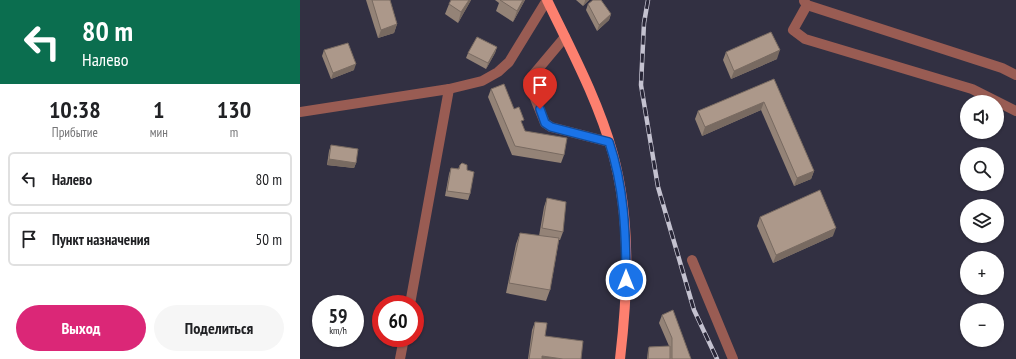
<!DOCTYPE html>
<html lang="ru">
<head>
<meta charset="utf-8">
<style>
	body { margin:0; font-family:"PT Sans Narrow",sans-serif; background:#f6f6f6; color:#202124; height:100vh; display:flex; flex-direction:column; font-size:15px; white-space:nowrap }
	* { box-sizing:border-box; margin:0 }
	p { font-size:13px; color:#757577 }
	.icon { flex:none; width:22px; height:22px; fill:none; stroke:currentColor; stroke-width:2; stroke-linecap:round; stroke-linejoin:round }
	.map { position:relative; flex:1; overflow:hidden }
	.sheet { display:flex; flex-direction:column; background:#fff; width:300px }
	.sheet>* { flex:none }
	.banner { background:#0b6e4f; color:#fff; overflow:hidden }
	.fabs { position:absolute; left:660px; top:95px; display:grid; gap:8px }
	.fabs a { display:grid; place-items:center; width:44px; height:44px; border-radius:50%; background:#fff; box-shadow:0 1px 3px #0004; font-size:20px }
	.speed { position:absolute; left:12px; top:295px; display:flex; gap:8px; font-size:20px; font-weight:700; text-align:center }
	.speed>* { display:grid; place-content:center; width:52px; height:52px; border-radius:50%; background:#fff; box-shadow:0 1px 3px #0004; line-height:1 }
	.speed small { font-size:10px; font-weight:400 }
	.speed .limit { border:6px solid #d22; background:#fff; color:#111 }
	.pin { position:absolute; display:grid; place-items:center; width:34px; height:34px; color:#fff; margin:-41px -17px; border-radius:50% 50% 50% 0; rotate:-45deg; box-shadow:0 0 4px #0007 }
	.pin .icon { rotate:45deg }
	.me { position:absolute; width:44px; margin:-22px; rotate:0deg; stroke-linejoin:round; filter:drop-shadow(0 0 3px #0008) }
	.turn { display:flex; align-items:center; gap:14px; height:84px; padding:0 16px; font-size:18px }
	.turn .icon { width:52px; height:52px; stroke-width:2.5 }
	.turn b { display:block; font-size:28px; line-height:34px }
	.eta { display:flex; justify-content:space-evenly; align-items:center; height:68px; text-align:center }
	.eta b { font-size:24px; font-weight:700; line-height:28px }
	.primary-button { display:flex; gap:8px; margin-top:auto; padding:8px 16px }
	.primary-button a { flex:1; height:46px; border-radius:24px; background:#db2777; color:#fff; font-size:16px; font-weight:700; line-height:46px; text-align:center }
	.primary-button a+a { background:#f6f6f6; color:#202124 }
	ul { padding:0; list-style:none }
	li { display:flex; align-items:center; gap:12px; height:54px; margin:0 8px 6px; padding:0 8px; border:2px solid #e0e0e0; border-radius:6px }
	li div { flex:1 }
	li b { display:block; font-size:15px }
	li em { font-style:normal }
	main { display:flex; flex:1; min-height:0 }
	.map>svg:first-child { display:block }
</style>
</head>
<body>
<main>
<section class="sheet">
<div class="banner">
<div class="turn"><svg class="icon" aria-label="left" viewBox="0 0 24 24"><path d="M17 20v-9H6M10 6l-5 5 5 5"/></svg><div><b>80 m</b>Налево</div></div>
</div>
<div class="eta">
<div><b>10:38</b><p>Прибытие</p></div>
<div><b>1</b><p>мин</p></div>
<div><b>130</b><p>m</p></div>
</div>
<ul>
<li><svg class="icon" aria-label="left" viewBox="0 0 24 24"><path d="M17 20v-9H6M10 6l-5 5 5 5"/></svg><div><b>Налево</b></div><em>80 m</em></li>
<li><svg class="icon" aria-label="arrive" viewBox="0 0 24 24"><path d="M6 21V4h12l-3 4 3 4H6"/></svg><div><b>Пункт назначения</b></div><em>50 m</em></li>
</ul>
<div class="primary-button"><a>Выход</a><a>Поделиться</a></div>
</section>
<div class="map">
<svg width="716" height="359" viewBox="0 0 716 359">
	<rect width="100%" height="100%" fill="#323042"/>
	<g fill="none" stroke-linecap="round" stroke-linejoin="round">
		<g stroke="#995c53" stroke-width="10">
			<path d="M 504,1 L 507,5 L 702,68 L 716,75"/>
			<path d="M 507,5 L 493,30 L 505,39 L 672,89 L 716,111"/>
			<path d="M 265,37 L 228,81 L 245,123 L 251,127 L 309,142"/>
			<path d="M 0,112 L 149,89 L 182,81 L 198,72 L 209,62 L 247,0"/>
			<path d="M 392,260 L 433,359"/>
			<path d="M 110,304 L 149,89"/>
			<path d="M 100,359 L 104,338"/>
		</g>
		<path stroke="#fd806f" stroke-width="10" d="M 247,0 C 271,50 298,100 313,154 C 331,220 328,291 320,359"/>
		<g stroke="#c4c2d0" stroke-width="4.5">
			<path id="rail" d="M 348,0 L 344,23 L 341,85 L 358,187 L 394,310 L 417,359"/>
		</g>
		<use href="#rail" stroke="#282637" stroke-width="3" stroke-dasharray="9" stroke-linecap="butt"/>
	</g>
	<g fill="#948377">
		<path d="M 66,0 L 90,0 L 97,24 L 94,33 L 78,38 Z"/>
		<path d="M 171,0 L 158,23 L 145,14 L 149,4 Z"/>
		<path d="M 195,0 L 225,0 L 213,22 L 196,11 L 199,3 Z"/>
		<path d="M 276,0 L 289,0 L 283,6 Z"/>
		<path d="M 288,4 L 311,14 L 309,20 L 297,31 L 286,10 Z"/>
		<path d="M 197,47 L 195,53 L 186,69 L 166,58 L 168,53 Z"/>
		<path d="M 24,50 L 54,70 L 31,79 L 22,56 Z"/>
		<path d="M 426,52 L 477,59 L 431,79 L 423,60 Z"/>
		<path d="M 474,79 L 514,171 L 511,179 L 494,186 L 461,110 L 402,136 L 395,119 L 398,111 Z"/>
		<path d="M 191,89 L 214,109 L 225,131 L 264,155 L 261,163 L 212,155 L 188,97 Z"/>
		<path d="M 31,145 L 56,163 L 54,168 L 27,165 L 29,151 Z"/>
		<path d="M 160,165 L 167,170 L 170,194 L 168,200 L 145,196 L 149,174 L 151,168 L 158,169 Z"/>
		<path d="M 247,198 L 263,232 L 260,240 L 259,240 L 250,290 L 246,301 L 206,293 L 216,244 L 220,233 L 239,236 L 244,207 Z"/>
		<path d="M 460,217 L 533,236 L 473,263 L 457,226 Z"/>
		<path d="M 362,315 L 391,359 L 347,359 L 348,350 L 349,347 L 369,346 L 359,323 Z"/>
		<path d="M 235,322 L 245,336 L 281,359 L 228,359 L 232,330 Z"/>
	</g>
	<g fill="#786a61">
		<path d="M 169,0 L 171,0 L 158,23 L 161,12 Z"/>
		<path d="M 223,0 L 225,0 L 213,22 L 217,11 Z"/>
		<path d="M 285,0 L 289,0 L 283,6 L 285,1 Z"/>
		<path d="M 311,14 L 309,20 L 297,31 L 299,25 Z"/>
		<path d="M 97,24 L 94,33 L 78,38 L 81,30 Z"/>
		<path d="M 197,47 L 195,53 L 186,69 L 188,63 Z"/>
		<path d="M 480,50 L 477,59 L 431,79 L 434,71 Z"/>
		<path d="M 56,64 L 54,70 L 31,79 L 33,73 Z"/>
		<path d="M 464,102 L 461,110 L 402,136 L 405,127 Z"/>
		<path d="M 29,159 L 56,163 L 54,168 L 27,165 Z"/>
		<path d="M 514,171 L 511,179 L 494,186 L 497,178 Z"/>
		<path d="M 536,228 L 533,236 L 473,263 L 476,255 Z"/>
		<path d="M 242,356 L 263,359 L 241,359 Z"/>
	</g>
	<g fill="#ac988a" stroke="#786a61">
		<path d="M 72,0 L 90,0 L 97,24 L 81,30 Z"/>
		<path d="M 151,0 L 169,0 L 161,12 L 149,4 Z"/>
		<path d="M 200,0 L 223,0 L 217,11 Z"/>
		<path d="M 293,0 L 301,0 L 311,14 L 299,25 L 288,4 Z"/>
		<path d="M 471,32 L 480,50 L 434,71 L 426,52 Z"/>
		<path d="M 177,37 L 197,47 L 188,63 L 168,53 Z"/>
		<path d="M 48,43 L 56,64 L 33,73 L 24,50 Z"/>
		<path d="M 474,79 L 514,171 L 497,178 L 464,102 L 405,127 L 398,111 Z"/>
		<path d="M 204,84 L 214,109 L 219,107 L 224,120 L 221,121 L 225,131 L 267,138 L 264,155 L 215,146 L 191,89 Z"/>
		<path d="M 31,145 L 58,149 L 56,163 L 29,159 Z"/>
		<path d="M 162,163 L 167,165 L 167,170 L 174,172 L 170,194 L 147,191 L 151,168 L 159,169 L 160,165 Z"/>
		<path d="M 520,190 L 536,228 L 476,255 L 460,217 Z"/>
		<path d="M 247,198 L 266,202 L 263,232 L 242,228 Z"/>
		<path d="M 220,233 L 259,238 L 250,290 L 209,283 Z"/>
		<path d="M 373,310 L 391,359 L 372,359 L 372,338 L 362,315 Z"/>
		<path d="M 235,322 L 247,323 L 245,336 L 283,341 L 281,359 L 263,359 L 242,356 L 242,359 L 229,359 Z"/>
		<path d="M 370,346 L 370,359 L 348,359 L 349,347 Z"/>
	</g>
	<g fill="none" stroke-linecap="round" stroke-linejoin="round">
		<g stroke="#114b97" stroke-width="10">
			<path id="route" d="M 240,109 L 245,123 L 251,127 L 309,142 C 324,186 326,233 326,280"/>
		</g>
		<use href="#route" stroke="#1a73e8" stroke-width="7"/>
	</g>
</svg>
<div class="fabs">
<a><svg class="icon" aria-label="sound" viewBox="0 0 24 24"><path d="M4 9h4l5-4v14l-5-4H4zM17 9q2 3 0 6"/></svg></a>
<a><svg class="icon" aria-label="search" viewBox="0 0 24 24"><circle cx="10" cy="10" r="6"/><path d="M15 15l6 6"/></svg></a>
<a><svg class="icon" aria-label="layers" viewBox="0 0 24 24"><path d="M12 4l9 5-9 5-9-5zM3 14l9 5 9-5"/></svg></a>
<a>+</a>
<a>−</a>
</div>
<div class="speed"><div>59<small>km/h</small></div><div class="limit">60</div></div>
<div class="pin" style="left:240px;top:109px;background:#d93025"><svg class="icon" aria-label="arrive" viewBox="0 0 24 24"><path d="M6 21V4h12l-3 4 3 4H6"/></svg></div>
<svg class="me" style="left:326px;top:280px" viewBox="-20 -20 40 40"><circle r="17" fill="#1a73e8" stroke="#fff" stroke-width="3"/><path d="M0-11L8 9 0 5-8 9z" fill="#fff"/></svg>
</div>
</main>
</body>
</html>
